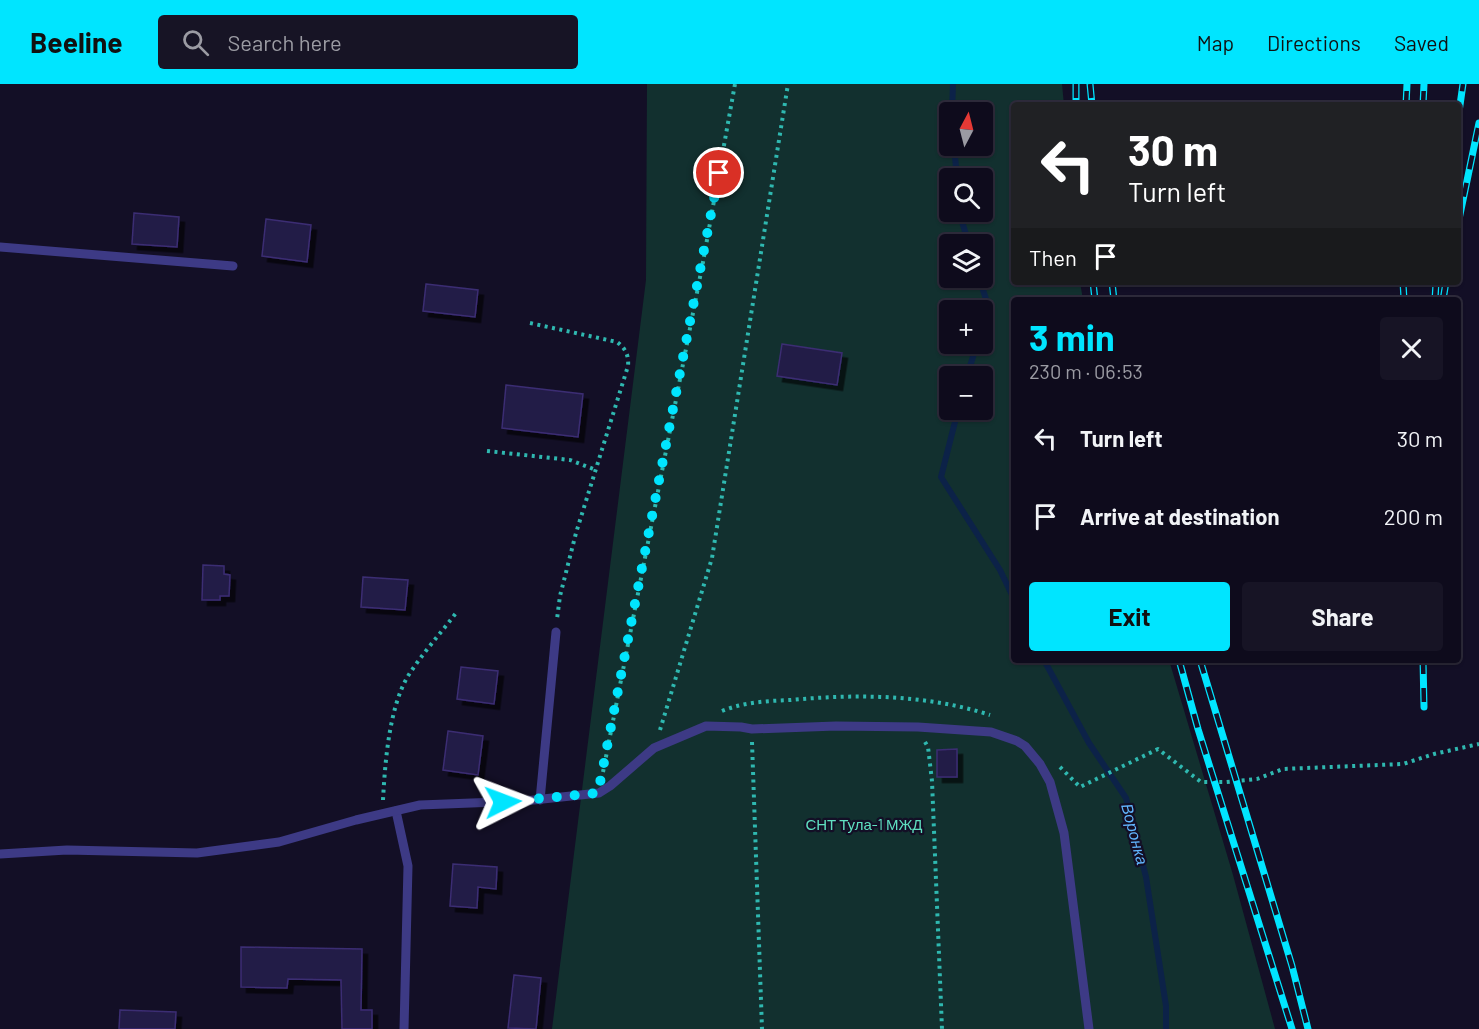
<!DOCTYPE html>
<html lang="en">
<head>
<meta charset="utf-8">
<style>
	body { margin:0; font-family:Barlow,sans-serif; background:#171425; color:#f1f3f6; height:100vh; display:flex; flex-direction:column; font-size:22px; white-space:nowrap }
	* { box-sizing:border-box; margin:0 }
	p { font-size:20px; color:#9b9ba3 }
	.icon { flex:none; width:33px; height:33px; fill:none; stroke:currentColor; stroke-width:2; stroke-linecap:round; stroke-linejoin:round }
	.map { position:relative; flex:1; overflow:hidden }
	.side { position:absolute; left:1011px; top:213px; width:450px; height:366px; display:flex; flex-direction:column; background:#0e0b1c; border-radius:6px; box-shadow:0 2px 4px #0004,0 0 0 2px #2e2b3b }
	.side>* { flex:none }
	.banner { position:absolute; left:1011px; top:18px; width:450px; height:183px; border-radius:6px; box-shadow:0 2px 4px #0004,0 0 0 2px #2e2b3b; background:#202124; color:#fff; overflow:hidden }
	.needle { width:39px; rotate:7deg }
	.fabs { position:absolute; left:939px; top:18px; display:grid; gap:12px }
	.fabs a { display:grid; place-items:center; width:54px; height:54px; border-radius:6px; background:#0e0b1c; box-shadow:0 2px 4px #0004,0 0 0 2px #2e2b3b; font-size:30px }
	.pin { position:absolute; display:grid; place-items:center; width:51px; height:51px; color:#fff; margin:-26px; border:3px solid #fff; border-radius:50%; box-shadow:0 2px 6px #0007 }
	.me { position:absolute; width:66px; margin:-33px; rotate:87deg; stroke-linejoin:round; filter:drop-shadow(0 0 4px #0008) }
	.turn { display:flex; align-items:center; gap:21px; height:126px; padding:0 18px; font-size:27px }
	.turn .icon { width:78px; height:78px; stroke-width:2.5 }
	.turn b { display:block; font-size:42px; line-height:51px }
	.then { display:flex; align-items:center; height:57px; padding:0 18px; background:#0003; gap:12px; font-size:22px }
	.round { display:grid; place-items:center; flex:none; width:63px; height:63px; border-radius:6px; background:#171425 }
	.overview { display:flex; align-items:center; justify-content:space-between; height:102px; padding:0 18px }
	h1 { font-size:36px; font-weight:700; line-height:45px; color:#00e5ff }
	.cta { display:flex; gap:12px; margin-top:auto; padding:12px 18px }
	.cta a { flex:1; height:69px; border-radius:6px; background:#00e5ff; color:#111; font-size:24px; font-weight:700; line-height:69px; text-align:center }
	.cta a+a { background:#171425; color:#f1f3f6 }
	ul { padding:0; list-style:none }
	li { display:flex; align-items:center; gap:18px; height:78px; padding:0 18px }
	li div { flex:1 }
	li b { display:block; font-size:22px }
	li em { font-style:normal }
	header { display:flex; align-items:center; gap:36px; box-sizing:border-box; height:84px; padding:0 30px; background:#00e5ff; color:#111 }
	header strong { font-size:28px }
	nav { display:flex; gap:33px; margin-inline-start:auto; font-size:21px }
	.search { width:420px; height:54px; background:#171425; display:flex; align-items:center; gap:15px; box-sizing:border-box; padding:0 21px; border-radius:6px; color:#9b9ba3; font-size:22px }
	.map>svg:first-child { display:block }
</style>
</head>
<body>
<header>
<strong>Beeline</strong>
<div class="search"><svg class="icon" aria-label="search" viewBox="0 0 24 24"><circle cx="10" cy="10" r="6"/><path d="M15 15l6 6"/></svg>Search here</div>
<nav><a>Map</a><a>Directions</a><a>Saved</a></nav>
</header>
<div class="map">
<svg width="1479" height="945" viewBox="0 0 1479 945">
	<defs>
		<filter id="shadow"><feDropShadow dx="5.5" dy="5.5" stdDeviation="0" flood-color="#0009"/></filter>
	</defs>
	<rect width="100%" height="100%" fill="#130f26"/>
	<path fill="#12302f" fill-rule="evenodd" d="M 647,0 L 1062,0 L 1064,21 L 1014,21 L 1014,198 L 1080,198 L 1083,216 L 1014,216 L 1014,576 L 1169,576 L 1233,791 L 1275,945 L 552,945 L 646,196 ZM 950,28 L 982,28 L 982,62 L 950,62 ZM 950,94 L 982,94 L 982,128 L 950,128 ZM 950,160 L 982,160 L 982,194 L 950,194 ZM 950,226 L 982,226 L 982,260 L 950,260 ZM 950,292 L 982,292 L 982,326 L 950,326 Z"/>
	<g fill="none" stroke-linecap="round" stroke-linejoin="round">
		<g stroke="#0c2248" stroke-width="6">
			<path d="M 952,28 L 953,0"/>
			<path d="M 954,62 L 957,94"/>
			<path d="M 959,128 L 969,160"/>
			<path d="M 979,194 L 988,221 L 982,240"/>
			<path d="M 967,292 L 977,260"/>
			<path d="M 958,326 L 941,393 L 1000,486 L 1014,515"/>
			<path d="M 1044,576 L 1089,659 L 1126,714 L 1146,793 L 1166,922 L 1166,945"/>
		</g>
	</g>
	<g fill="#241b47" stroke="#3b2d73" stroke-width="1.5" filter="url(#shadow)">
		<path d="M 134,129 L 179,133 L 177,163 L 132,160 Z"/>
		<path d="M 266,135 L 311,141 L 307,178 L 262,172 Z"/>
		<path d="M 426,200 L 478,206 L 475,233 L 423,227 Z"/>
		<path d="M 782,260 L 842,269 L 837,301 L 777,292 Z"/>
		<path d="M 506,301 L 583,310 L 578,353 L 502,344 Z"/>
		<path d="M 203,481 L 224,482 L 224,490 L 230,491 L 229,512 L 220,512 L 220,516 L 202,516 Z"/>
		<path d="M 363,493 L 408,496 L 405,526 L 361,523 Z"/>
		<path d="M 461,583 L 498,587 L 494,620 L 457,615 Z"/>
		<path d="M 448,647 L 483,652 L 478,691 L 443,686 Z"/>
		<path d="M 957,665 L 957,693 L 937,693 L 937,666 Z"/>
		<path d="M 453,780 L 497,783 L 496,805 L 478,803 L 477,824 L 450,822 Z"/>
		<path d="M 241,863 L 362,865 L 361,926 L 372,926 L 372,945 L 342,945 L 341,896 L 288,895 L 287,904 L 241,903 Z"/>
		<path d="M 514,891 L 541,894 L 536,945 L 508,944 Z"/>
		<path d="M 120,926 L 176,928 L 175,945 L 119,945 Z"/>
	</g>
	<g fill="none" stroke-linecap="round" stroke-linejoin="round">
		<g stroke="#2fb8b0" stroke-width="4" stroke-dasharray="3 4.5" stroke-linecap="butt">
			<path d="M 530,239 L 617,258 C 625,264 629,271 628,282 L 576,449 L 560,512 L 557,535"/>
			<path d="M 487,367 L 570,376 L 596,386"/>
			<path d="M 722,627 C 744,618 767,617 790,616 C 856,610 926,610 990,631"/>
			<path d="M 660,646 L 712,474 L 788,0"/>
			<path d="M 752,658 L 762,945"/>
			<path d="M 925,658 L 928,663 L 932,697 L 942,945"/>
			<path d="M 1060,683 L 1080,703 L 1158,665 L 1201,698 L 1226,698 L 1257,695 L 1283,685 L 1403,680 L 1434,670 L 1479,660"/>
			<path d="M 603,688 L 703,178 L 735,0"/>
			<path d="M 383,716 C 385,679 389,624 408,592 C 422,570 440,550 456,529"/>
		</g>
		<g stroke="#3d3a85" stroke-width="9">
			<path d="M 0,163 L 233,182"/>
			<path d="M 540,716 L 556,548"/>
			<path d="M 396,727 L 408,782 L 404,945"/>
			<path d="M 0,770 L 67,766 L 197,769 L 279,758 L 356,736 L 420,721 L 524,717 L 599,709 L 610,702 L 654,664 L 706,642 L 741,643 L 752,645 L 836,642 L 918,643 L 991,648 L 1017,657 L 1025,662 L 1040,680 L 1050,698 L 1064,749 L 1089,945"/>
		</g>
		<g stroke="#00e5ff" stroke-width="7">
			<g id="rail">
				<path d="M 1076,0 L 1076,21"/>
				<path d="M 1090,0 L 1092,21"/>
				<path d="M 1406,21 L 1407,0"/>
				<path d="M 1423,21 L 1424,0"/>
				<path d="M 1458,35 L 1463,0"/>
				<path d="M 1458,140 L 1479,39"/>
				<path d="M 1093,198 L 1095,216"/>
				<path d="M 1112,198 L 1114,216"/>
				<path d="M 1403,198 L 1404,216"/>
				<path d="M 1435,216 L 1436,198"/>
				<path d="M 1443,216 L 1446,198"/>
				<path d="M 1179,576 L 1198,645 L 1292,945"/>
				<path d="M 1200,576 L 1292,882 L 1308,945"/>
				<path d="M 1423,576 L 1424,623"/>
			</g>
		</g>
		<use href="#rail" stroke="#130f26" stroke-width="4.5" stroke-dasharray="14" stroke-linecap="butt"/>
	</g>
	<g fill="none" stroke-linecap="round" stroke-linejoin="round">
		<path stroke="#00e5ff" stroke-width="10" stroke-dasharray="0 18" d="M 503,718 L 598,709 L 719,89"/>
	</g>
	<g text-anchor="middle" stroke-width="4.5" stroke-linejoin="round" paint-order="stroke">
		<g font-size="15" fill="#5fe0c0" stroke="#130f26">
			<text x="864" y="746">СНТ Тула-1 МЖД</text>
		</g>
		<g font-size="16" font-style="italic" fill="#62b6ff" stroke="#130f26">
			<text transform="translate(1135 750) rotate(75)" y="6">Воронка</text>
		</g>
	</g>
</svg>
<div class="fabs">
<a><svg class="needle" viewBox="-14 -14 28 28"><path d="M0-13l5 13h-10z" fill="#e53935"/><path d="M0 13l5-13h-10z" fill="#9b9ba3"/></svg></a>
<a><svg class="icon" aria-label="search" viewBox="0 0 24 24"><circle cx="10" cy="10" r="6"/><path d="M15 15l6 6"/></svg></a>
<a><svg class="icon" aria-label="layers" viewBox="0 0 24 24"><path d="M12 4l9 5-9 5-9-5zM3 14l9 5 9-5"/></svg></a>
<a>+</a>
<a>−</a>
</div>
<div class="pin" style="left:719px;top:89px;background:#d93025"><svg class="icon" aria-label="arrive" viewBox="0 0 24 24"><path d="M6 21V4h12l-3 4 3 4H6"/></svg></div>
<svg class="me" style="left:503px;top:718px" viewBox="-20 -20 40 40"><path d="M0-17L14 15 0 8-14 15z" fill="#00e5ff" stroke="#fff" stroke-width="4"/></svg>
<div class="banner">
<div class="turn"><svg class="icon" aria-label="left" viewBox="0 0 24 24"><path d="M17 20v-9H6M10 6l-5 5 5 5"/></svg><div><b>30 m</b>Turn left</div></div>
<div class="then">Then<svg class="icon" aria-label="arrive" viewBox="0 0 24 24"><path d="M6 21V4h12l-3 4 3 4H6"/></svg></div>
</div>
<section class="side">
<div class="overview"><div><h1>3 min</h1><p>230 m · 06:53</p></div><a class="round"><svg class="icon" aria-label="close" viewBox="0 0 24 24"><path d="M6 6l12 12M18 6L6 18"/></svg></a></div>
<ul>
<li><svg class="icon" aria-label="left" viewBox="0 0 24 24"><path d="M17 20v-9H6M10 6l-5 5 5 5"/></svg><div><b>Turn left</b></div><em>30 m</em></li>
<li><svg class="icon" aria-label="arrive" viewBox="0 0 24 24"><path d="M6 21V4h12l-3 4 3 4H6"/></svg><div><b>Arrive at destination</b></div><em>200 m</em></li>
</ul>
<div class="cta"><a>Exit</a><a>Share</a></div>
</section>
</div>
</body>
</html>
